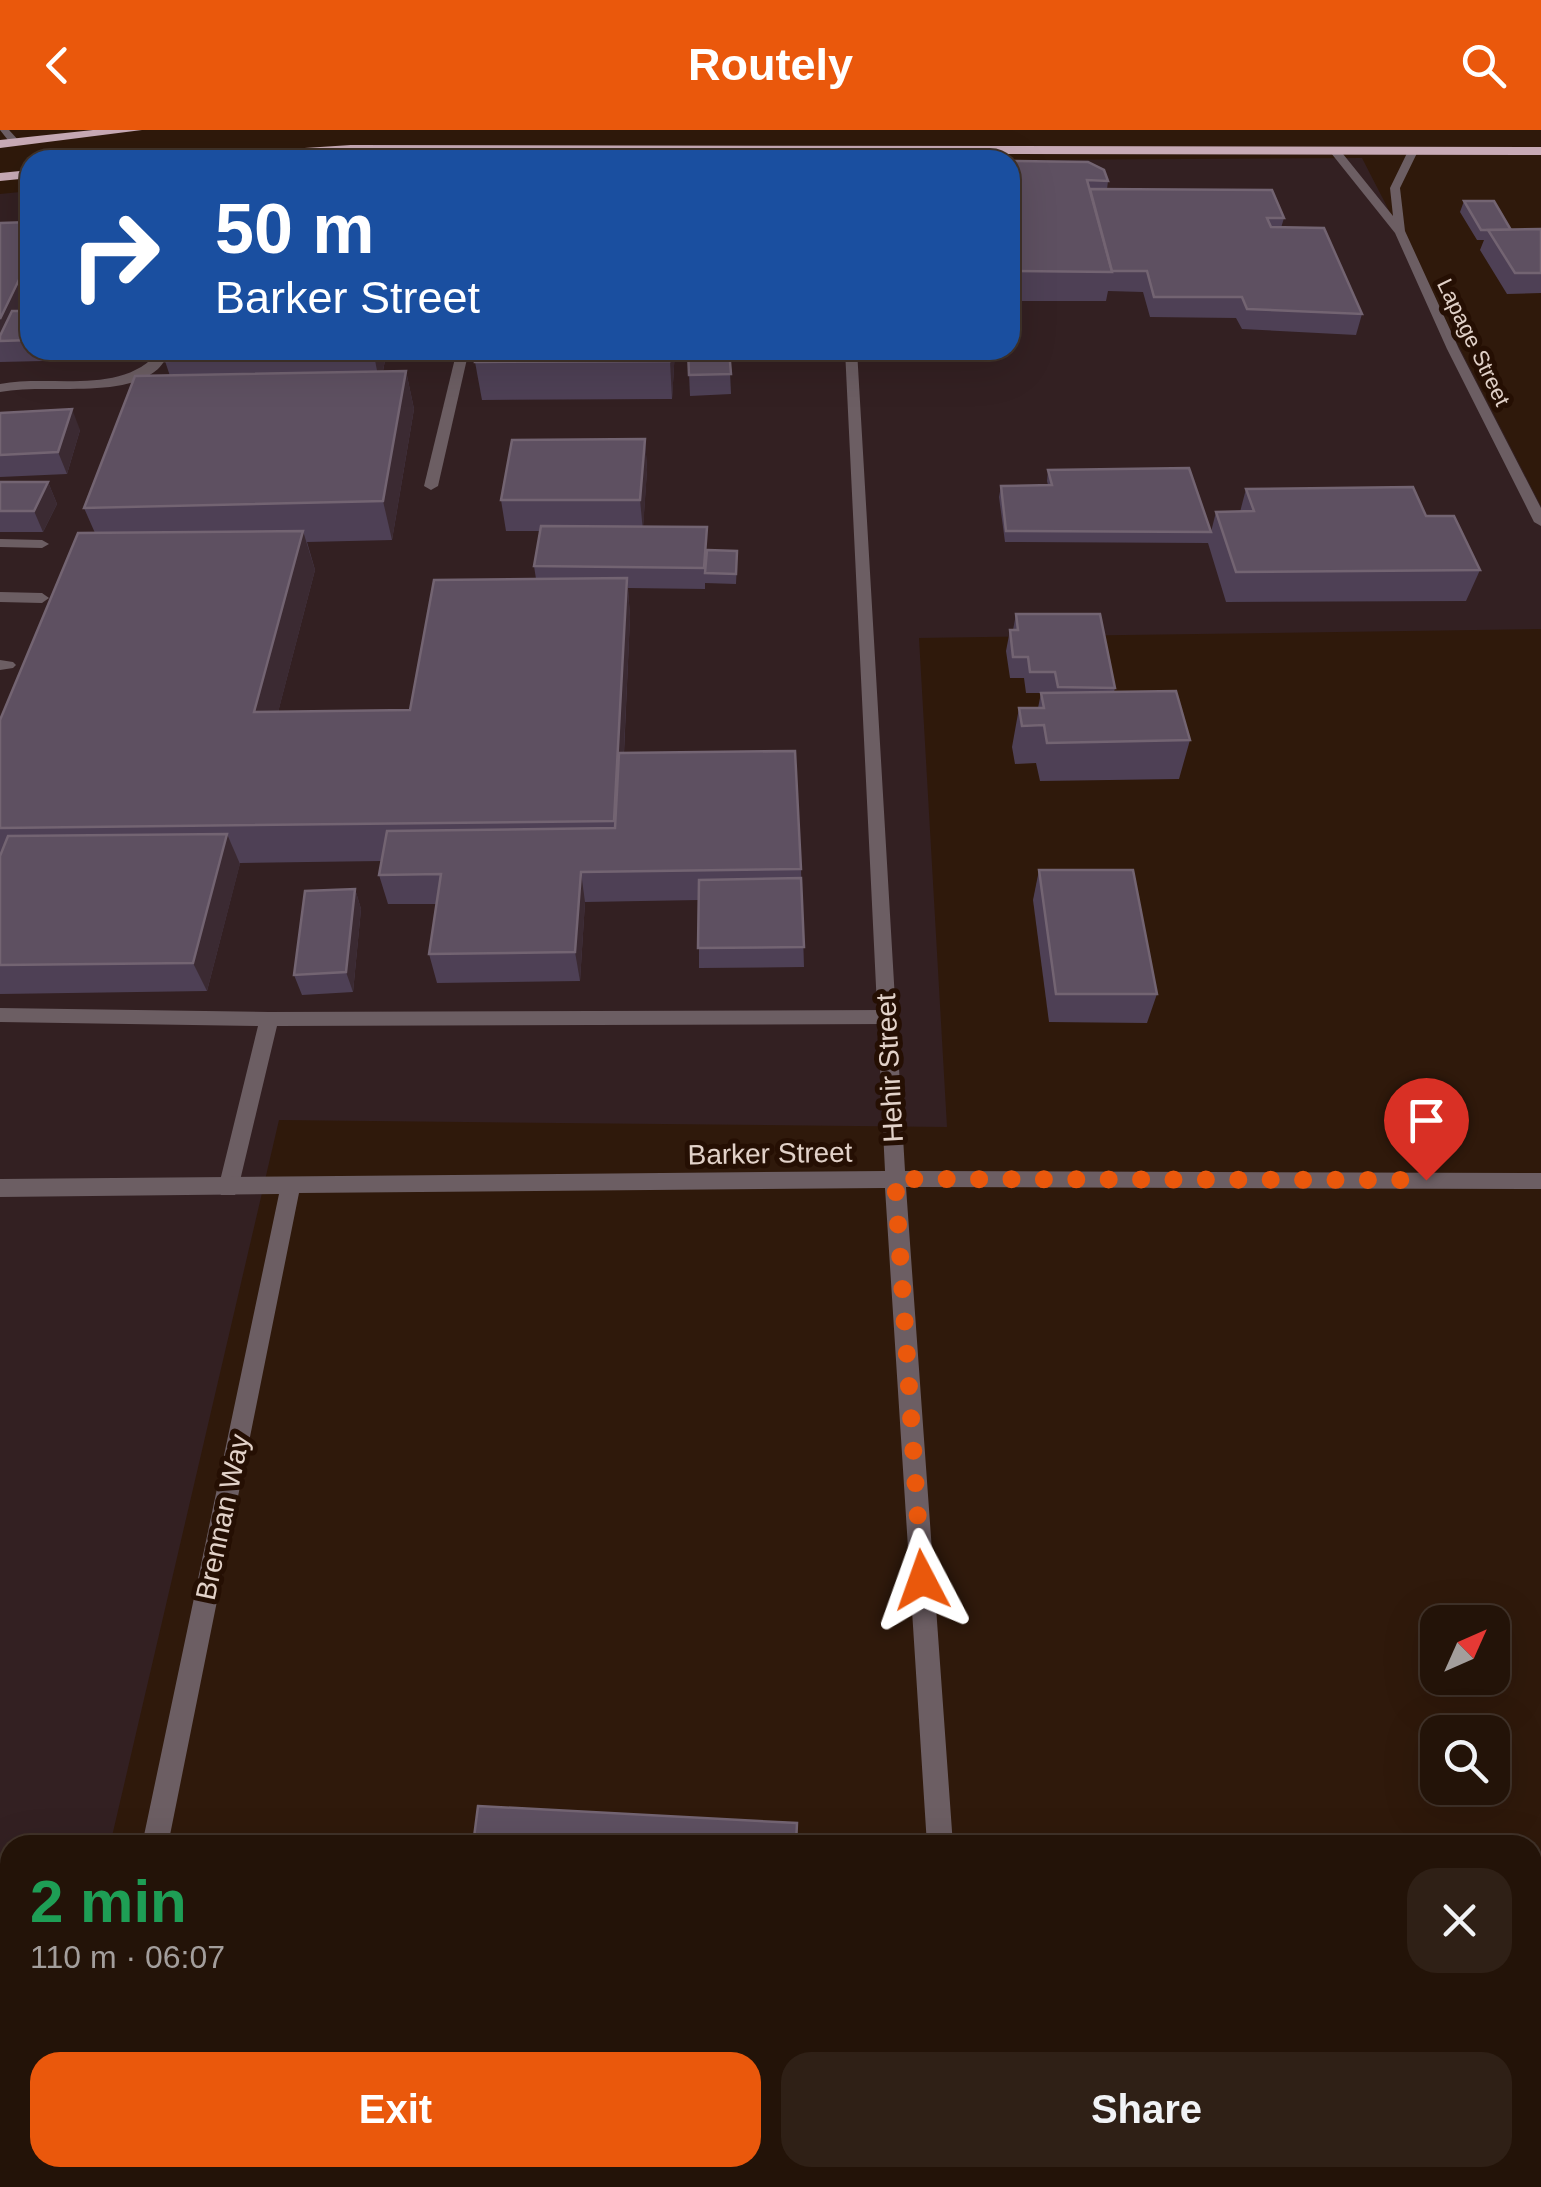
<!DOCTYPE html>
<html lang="en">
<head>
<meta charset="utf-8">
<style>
	body { margin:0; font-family:Arial,sans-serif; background:#2f2016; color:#f1f3f6; height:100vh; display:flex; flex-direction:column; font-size:38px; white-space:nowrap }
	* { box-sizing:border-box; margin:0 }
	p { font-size:32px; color:#a39e9c }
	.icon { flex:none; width:55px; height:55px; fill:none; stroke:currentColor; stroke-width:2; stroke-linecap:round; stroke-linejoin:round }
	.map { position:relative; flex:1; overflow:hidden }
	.panel { position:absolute; left:0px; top:1705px; width:1542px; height:352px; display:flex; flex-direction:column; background:#231308; border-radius:30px 30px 0 0; box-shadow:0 10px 40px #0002,0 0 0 2px #403229 }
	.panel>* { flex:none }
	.banner { position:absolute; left:20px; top:20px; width:1000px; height:210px; border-radius:30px; box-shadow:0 10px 40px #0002,0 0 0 2px #403229; background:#1a4fa0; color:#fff; overflow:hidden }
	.needle { width:65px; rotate:45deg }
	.tools { position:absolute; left:1420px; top:1475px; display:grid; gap:20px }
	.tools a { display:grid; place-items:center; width:90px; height:90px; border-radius:20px; background:#231308; box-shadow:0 10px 40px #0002,0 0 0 2px #403229; font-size:50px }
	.pin { position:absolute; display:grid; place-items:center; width:85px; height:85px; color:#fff; margin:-102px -42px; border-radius:50% 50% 50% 0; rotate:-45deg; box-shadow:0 0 10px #0007 }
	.pin .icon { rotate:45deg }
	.me { position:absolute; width:110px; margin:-55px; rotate:356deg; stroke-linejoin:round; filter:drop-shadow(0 0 8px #0008) }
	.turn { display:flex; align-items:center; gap:35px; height:210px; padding:0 30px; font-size:45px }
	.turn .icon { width:130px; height:130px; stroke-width:2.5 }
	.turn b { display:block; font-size:70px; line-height:85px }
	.round { display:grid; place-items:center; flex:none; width:105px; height:105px; border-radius:30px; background:#2f2016 }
	.overview { display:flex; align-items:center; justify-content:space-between; height:170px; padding:0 30px }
	h1 { font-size:60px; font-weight:800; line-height:75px; color:#1e9e55 }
	.primary-button { display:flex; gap:20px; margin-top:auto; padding:20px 30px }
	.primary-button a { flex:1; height:115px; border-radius:30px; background:#ea580c; color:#fff; font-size:40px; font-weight:800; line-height:115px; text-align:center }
	.primary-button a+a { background:#2f2016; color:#f1f3f6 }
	header { display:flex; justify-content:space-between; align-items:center; height:130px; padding:0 30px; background:#ea580c; color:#fff; font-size:45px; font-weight:800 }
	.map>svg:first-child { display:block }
</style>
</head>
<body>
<header><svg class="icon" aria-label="back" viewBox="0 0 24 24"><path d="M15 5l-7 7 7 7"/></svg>Routely<svg class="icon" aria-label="search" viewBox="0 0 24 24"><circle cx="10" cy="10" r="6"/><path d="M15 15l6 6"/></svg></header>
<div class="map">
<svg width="1541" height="2057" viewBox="0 0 1541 2057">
	<rect width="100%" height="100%" fill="#2f190b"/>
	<path fill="#332022" d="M 1362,28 L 1541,376 L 1541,499 L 919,508 L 947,997 L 279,990 L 110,1715 L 10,1715 L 10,2048 L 911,2048 L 912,2057 L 0,2057 L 0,64 L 30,61 L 30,220 L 1010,220 L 1010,30 Z"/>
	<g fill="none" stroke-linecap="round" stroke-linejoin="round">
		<g fill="#6c5e63" fill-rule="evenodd">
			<path d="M 0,0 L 9,0 L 20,12 L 11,14 Z"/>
			<path d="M 160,220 L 172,220 C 168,226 163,234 158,239 C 123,270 44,253 0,262 L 0,254 C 52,244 123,267 160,220 Z"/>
			<path d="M 457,220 L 469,220 L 438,356 L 431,360 L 424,356 Z"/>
			<path d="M 0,409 L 42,410 L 49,414 L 42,418 L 0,417 Z"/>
			<path d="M 0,462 L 42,463 L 49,468 L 42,473 L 0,472 Z"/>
			<path d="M 0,530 L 13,532 L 16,535 L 13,538 L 0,540 Z"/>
			<path d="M 0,878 L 269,882 L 887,880 L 896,887 L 887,894 L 277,896 L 238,1059 L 235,1065 L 221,1065 L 218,1059 L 258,896 L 0,892 Z"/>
		</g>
		<g fill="#6c5e63" fill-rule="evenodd">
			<path d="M 1331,19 L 1339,19 L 1393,86 L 1390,58 L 1409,19 L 1418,21 L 1400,58 L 1405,101 L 1459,219 L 1541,378 L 1541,396 L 1534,392 L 1447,219 L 1395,103 L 1331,23 Z"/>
			<path d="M 845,220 L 857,220 L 905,1041 L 1541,1043 L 1541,1059 L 906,1057 L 953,1715 L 927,1715 L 885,1058 L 299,1063 L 168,1715 L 142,1715 L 279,1064 L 0,1067 L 0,1049 L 885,1041 Z"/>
			<path d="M 71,2048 L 101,2048 L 99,2057 L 69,2057 Z"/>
			<path d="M 947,2048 L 977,2048 L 978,2057 L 948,2057 Z"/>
		</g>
		<g fill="#c8aab6" fill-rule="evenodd">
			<path d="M 93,0 L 142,0 L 0,18 L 0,10 Z"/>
			<path d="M 351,15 L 1541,17 L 1541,25 L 351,23 L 176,30 L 183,26 Z"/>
			<path d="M 30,40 L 30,48 L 0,51 L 0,43 Z"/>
		</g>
	</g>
	<g fill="#4e4055">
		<path d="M 1010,31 L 1108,51 L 1107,59 L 1284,88 L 1281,98 L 1362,184 L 1356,205 L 1242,199 L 1236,188 L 1150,187 L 1143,162 L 1108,161 L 1106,171 L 1010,171 Z"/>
		<path d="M 1464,71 L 1511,100 L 1541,99 L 1541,163 L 1507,164 L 1480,120 L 1484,110 L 1477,110 L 1460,82 Z"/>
		<path d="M 30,92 L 30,220 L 134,220 L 131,229 L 0,232 L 0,93 Z"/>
		<path d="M 169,220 L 387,220 L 383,241 L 406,241 L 414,279 L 392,410 L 307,412 L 315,440 L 278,582 L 410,580 L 536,449 L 534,436 L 540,401 L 506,401 L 501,370 L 645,309 L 647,340 L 643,397 L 737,432 L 736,454 L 705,453 L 705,459 L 628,458 L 630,487 L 624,623 L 801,739 L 804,837 L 699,838 L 699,770 L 585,772 L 580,851 L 437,853 L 429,824 L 436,774 L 388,774 L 379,745 L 381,731 L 240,733 L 207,861 L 0,864 L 0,590 L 95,403 L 84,378 L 170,246 L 165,231 Z"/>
		<path d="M 675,220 L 672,269 L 482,270 L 475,232 Z"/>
		<path d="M 688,220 L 729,220 L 731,264 L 690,266 Z"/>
		<path d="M 0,283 L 80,300 L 67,344 L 0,347 Z"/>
		<path d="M 1048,340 L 1211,402 L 1216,382 L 1240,382 L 1246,359 L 1426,386 L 1480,440 L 1466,471 L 1226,472 L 1208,413 L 1005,412 L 999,367 L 1001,356 L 1048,355 L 1047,351 Z"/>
		<path d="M 0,352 L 48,352 L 57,374 L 43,402 L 0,402 Z"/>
		<path d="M 1016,484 L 1115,558 L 1114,562 L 1190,610 L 1179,649 L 1040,651 L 1036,633 L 1015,634 L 1012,617 L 1019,578 L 1038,578 L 1041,563 L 1045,563 L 1026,563 L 1024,548 L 1010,548 L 1006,521 L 1010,500 L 1013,500 Z"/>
		<path d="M 1039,740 L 1157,864 L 1147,893 L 1049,892 L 1033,770 Z"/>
		<path d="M 355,759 L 361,779 L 353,862 L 302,865 L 294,845 Z"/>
	</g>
	<g fill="#3b2a32">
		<path d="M 30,127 L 30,182 L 0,211 L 0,189 Z"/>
		<path d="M 375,220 L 387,220 L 380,256 L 374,225 Z"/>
		<path d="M 671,220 L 675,220 L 672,269 L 670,231 Z"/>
		<path d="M 406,241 L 414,279 L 392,410 L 383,371 Z"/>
		<path d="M 72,279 L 80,300 L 67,344 L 58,322 Z"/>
		<path d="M 645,309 L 647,340 L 643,401 L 640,370 Z"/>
		<path d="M 48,352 L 57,374 L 43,402 L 34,381 Z"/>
		<path d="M 303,401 L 315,440 L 268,621 L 254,582 Z"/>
		<path d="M 627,448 L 630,487 L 619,728 L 614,691 Z"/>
		<path d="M 227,704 L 240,734 L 207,861 L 193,833 Z"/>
		<path d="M 581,742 L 585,772 L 580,851 L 575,822 Z"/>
		<path d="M 355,759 L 361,779 L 353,862 L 346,842 Z"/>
	</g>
	<g fill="#5e5061" stroke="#736472" stroke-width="2.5">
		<path d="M 1010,31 L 1088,32 L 1104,40 L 1108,51 L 1087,50 L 1112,142 L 1010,141 Z"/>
		<path d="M 1090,59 L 1272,60 L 1284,88 L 1267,88 L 1271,97 L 1324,98 L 1362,184 L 1247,179 L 1242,167 L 1154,167 L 1147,141 L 1112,141 Z"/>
		<path d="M 1464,71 L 1494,71 L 1511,100 L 1481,100 Z"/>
		<path d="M 30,92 L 30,127 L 0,189 L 0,93 Z"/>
		<path d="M 1541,99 L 1541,143 L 1515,143 L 1488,100 Z"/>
		<path d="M 12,181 L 30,181 L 30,210 L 0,211 L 0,206 Z"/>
		<path d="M 169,220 L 375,220 L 374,225 L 165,231 Z"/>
		<path d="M 477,220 L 671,220 L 670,231 L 475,232 Z"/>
		<path d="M 688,220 L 729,220 L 731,244 L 689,245 Z"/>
		<path d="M 406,241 L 383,371 L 84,378 L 135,246 Z"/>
		<path d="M 72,279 L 58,322 L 0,325 L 0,283 Z"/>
		<path d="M 645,309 L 640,370 L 501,370 L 512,310 Z"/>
		<path d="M 1189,338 L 1211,402 L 1006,401 L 1001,356 L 1052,355 L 1048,340 Z"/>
		<path d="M 0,352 L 48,352 L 34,381 L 0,381 Z"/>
		<path d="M 1413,357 L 1426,386 L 1454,386 L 1480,440 L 1236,442 L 1216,382 L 1254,381 L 1246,359 Z"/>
		<path d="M 541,396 L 707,397 L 704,438 L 534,436 Z"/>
		<path d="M 303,401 L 254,582 L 410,580 L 434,450 L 627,448 L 614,691 L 0,698 L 0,590 L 78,403 Z"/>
		<path d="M 707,420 L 737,421 L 736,444 L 705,443 Z"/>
		<path d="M 1016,484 L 1100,484 L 1115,558 L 1058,557 L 1055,542 L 1030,542 L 1028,527 L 1013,527 L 1010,500 L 1018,500 Z"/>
		<path d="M 1176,561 L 1190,610 L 1047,613 L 1044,595 L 1022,596 L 1019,578 L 1044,578 L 1041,563 Z"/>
		<path d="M 795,621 L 801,739 L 581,742 L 575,822 L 429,824 L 441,744 L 379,745 L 387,701 L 615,698 L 619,623 Z"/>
		<path d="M 227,704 L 193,833 L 0,835 L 0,726 L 8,706 Z"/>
		<path d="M 1039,740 L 1133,740 L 1157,864 L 1056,864 Z"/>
		<path d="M 801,748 L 804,817 L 698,818 L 699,750 Z"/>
		<path d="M 355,759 L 346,842 L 294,845 L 305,761 Z"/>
		<path d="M 478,1676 L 797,1693 L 796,1715 L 473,1715 Z"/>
		<path d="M 445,2048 L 501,2048 L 500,2057 L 444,2057 Z"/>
		<path d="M 501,2048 L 703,2048 L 702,2057 L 500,2057 Z"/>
	</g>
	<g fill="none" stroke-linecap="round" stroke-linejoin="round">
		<path stroke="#ea580c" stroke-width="18" stroke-dasharray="0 32.4" d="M 922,1450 L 895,1049 L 1426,1050"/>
	</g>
	<g text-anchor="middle" stroke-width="10" stroke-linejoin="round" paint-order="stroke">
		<g font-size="22" fill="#e2d2c9" stroke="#250f03">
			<text transform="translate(1474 212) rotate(64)" y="8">Lapage Street</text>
		</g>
		<g font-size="28" fill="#e2d2c9" stroke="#250f03">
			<text transform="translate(889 938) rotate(-93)" y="10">Hehir Street</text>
			<text transform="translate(770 1023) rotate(-1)" y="10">Barker Street</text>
			<text transform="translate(222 1387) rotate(-78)" y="10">Brennan Way</text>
		</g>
	</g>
</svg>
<div class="tools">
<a><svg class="needle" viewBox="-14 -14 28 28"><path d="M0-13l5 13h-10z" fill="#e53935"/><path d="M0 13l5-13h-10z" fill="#a39e9c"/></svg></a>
<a><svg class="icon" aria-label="search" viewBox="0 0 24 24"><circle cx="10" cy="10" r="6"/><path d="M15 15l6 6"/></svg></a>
</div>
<div class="pin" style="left:1426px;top:1050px;background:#d93025"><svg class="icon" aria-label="arrive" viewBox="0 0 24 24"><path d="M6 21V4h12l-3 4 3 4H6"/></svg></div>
<svg class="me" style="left:922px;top:1450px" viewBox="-20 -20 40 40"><path d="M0-17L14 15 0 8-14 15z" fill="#ea580c" stroke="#fff" stroke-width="4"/></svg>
<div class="banner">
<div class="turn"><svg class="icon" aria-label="right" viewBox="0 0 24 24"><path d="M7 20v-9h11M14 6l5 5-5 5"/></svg><div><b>50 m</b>Barker Street</div></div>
</div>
<section class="panel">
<div class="overview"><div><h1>2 min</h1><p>110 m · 06:07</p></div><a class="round"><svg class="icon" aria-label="close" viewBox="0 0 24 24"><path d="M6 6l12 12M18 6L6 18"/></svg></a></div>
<div class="primary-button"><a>Exit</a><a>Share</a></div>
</section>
</div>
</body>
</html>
